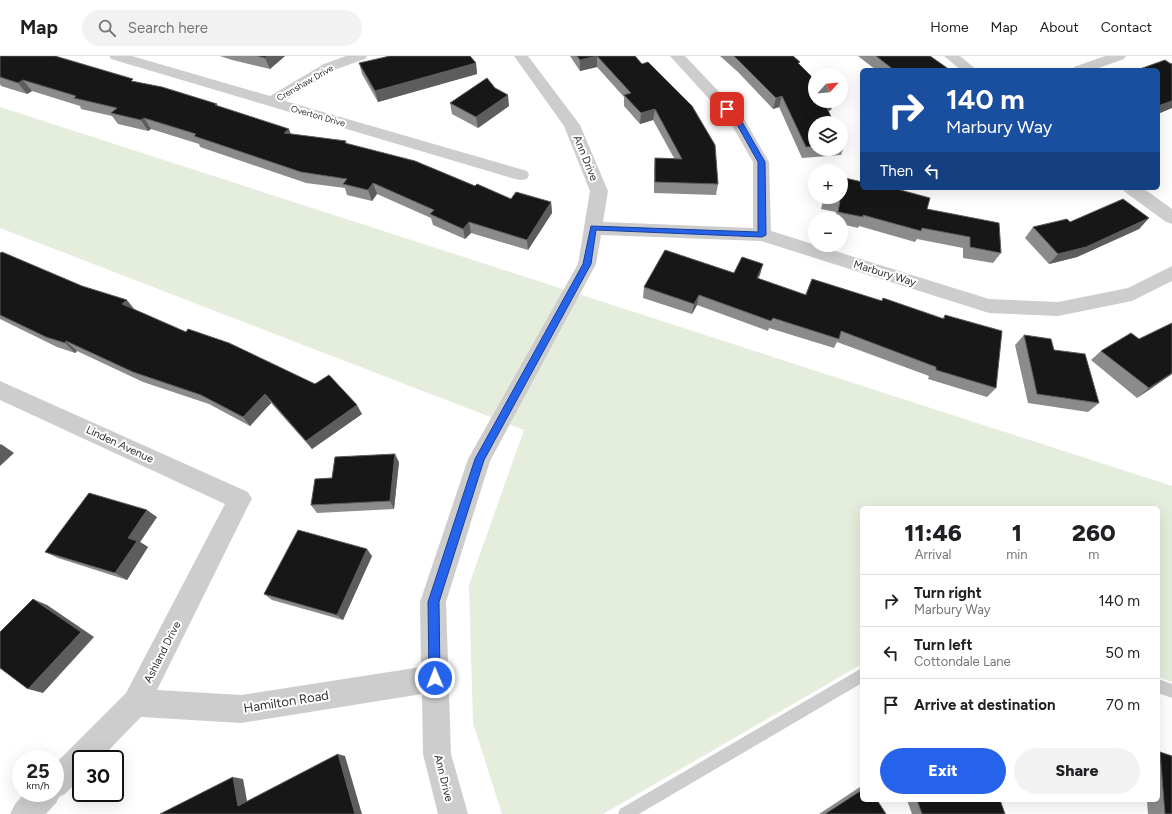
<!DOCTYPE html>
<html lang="en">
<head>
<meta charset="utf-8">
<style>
	body { margin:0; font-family:Figtree,sans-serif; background:#f2f2f2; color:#202124; height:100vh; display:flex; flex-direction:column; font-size:15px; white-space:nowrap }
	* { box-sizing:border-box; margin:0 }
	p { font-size:13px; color:#757577 }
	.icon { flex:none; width:22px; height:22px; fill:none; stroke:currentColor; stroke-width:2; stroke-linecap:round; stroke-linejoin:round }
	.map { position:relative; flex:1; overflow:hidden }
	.panel { position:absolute; left:860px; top:450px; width:300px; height:296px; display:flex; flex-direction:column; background:#fff; border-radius:6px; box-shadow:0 4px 16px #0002 }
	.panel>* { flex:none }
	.guide { position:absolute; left:860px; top:12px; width:300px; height:122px; border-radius:6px; box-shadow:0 4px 16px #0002; background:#1a4fa0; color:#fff; overflow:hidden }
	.needle { width:26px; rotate:63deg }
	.tools { position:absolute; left:808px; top:12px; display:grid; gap:8px }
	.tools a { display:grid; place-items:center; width:40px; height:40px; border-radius:50%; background:#fff; box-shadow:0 4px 16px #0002; font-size:20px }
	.speed { position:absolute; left:12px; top:694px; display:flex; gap:8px; font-size:20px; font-weight:700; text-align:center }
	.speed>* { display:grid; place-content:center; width:52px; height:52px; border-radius:50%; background:#fff; box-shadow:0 4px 16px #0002; line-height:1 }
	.speed small { font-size:10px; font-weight:400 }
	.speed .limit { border:2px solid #111; border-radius:6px; background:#fff; color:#111 }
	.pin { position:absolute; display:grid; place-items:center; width:34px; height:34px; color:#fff; margin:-17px; border-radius:8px; box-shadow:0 2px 6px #0006 }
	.me { position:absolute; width:44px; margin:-22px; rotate:359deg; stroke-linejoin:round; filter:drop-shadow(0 0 3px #0008) }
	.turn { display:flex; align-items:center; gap:14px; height:84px; padding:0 20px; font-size:18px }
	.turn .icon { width:52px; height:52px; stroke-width:2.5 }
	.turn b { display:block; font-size:28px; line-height:34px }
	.then { display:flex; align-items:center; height:38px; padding:0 20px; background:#0003; gap:8px; font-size:15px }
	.eta { display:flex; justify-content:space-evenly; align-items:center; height:68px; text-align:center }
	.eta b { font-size:24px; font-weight:800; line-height:28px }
	.primary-button { display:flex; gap:8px; margin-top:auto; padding:8px 20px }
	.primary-button a { flex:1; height:46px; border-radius:24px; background:#2563eb; color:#fff; font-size:16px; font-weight:800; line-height:46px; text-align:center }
	.primary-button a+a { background:#f2f2f2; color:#202124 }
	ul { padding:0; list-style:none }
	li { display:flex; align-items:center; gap:12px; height:52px; padding:0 20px; border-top:1px solid #e0e0e0 }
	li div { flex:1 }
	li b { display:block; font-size:15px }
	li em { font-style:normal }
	header { display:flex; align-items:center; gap:24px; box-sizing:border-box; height:56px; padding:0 20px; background:#fff; border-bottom:1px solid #e0e0e0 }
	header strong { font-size:19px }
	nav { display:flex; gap:22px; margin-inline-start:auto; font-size:14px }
	.search { width:280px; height:36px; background:#f2f2f2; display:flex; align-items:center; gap:10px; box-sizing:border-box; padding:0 14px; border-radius:22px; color:#757577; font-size:15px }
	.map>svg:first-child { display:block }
</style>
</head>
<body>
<header>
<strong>Map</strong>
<div class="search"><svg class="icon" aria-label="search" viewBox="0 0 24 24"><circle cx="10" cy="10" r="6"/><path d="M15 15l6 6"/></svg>Search here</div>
<nav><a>Home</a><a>Map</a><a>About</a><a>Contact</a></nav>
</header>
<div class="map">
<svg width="1172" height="758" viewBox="0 0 1172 758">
	<rect width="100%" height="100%" fill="#fff"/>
	<path fill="#e5eddd" d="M 0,51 L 1172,430 L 1172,626 L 1158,621 L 1158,452 L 862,452 L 862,608 L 603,758 L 502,758 L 473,667 L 469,529 L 524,374 L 0,172 Z"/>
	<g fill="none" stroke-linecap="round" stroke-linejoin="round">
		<g fill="#cdcdcd" fill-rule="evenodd">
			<path d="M 862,612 L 862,627 L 639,758 L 618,758 L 620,753 Z"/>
			<path d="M 1158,623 L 1172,628 L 1172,642 L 1158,637 Z"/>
		</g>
		<g fill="#cdcdcd" fill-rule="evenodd">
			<path d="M 109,0 L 132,0 L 270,40 L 324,8 L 346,0 L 367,0 L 365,3 L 334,14 L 285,45 L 527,115 L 529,119 L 527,123 L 521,124 L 515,123 L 111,3 Z"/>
			<path d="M 514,0 L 528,0 L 580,69 L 608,135 L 603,166 L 753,172 L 753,106 L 730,66 L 670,0 L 685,0 L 743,61 L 769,106 L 771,175 L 989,243 L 1058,246 L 1128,232 L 1172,210 L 1172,225 L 1132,245 L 1058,260 L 989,257 L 761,185 L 601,179 L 596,208 L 490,405 L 446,546 L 451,698 L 468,758 L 438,758 L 423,698 L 422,638 L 241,667 L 141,661 L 100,703 L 81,703 L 81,722 L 65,738 L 59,741 L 56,747 L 46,758 L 10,758 L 15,748 L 25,737 L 55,737 L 55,708 L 126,637 L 225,448 L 0,344 L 0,325 L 248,436 L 252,443 L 248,450 L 157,634 L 241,639 L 421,611 L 420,546 L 468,403 L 578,208 L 590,135 L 564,70 Z"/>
			<path d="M 944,0 L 960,0 L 977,14 L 961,14 Z"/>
			<path d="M 1105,0 L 1126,0 L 1124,3 L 1093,14 L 1072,14 L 1074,11 Z"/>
			<path d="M 1122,132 L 1143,132 L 1172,153 L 1172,168 L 1166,166 L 1125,136 Z"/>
		</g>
	</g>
	<g fill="#8b8b8b">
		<path d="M 0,0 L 134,25 L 217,48 L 218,50 L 291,78 L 346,85 L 347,88 L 475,130 L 511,143 L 551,146 L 552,157 L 528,194 L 471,177 L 465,183 L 433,169 L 431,162 L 377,138 L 372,145 L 347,139 L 345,132 L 306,127 L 200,91 L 199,88 L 151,73 L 148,75 L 118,68 L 112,60 L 81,53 L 80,50 L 32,35 L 27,38 L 1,30 L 0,28 Z"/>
		<path d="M 220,0 L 285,0 L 270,13 L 232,4 Z"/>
		<path d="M 570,0 L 635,0 L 718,128 L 716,139 L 654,137 L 654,113 L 655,102 L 674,102 L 653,64 L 640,68 L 624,50 L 624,41 L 597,11 L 580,15 Z"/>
		<path d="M 720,0 L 793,0 L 831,54 L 828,55 L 815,67 L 815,93 L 841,93 L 841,79 L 845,88 L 841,99 L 802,102 L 779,51 L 773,53 L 738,16 Z"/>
		<path d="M 858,0 L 930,0 L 950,14 L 876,14 Z"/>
		<path d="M 359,7 L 476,7 L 477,18 L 378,46 L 362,18 Z"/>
		<path d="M 495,32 L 509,50 L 478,72 L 452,58 L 450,47 Z"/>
		<path d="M 824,141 L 841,141 L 927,153 L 1001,197 L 993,207 L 963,202 L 963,192 L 917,183 L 915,186 L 859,170 L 858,172 L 841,168 L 841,163 L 834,163 L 836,156 L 821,153 Z"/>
		<path d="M 1149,162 L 1139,173 L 1077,201 L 1049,208 L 1025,182 L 1033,171 L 1070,166 Z"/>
		<path d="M 0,197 L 135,254 L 362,358 L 312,393 L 271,347 L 250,370 L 209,348 L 143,326 L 77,295 L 75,297 L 57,291 L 0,263 Z"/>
		<path d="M 763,208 L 758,222 L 805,239 L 812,223 L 881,245 L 883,242 L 942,263 L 945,259 L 996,332 L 987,341 L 928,323 L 929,320 L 837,286 L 834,292 L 769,272 L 768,275 L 697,249 L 692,258 L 643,242 L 644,231 L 734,217 Z"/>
		<path d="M 1024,279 L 1054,294 L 1099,347 L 1088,356 L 1028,347 L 1015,289 Z"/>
		<path d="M 1139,283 L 1172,318 L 1137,342 L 1091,304 L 1101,295 Z"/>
		<path d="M 399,406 L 394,453 L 317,457 L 311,449 L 332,422 Z"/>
		<path d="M 157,461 L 140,486 L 148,491 L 127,524 L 58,502 L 45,496 Z"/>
		<path d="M 372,500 L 343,564 L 272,544 L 264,538 Z"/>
		<path d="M 1158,696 L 1160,696 L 1172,758 L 1148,758 L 1147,744 L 1158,744 Z"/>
		<path d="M 860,731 L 862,731 L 862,744 L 886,758 L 819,758 Z"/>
		<path d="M 907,744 L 1000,744 L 1005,758 L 912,758 Z"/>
	</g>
	<g fill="#5d5d5d">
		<path d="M 267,0 L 285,0 L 270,13 L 265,2 Z"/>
		<path d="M 597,0 L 597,11 L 580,15 L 580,4 Z"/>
		<path d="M 476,7 L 477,18 L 378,46 L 375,35 Z"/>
		<path d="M 23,24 L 32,35 L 27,38 L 18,27 Z"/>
		<path d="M 508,39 L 509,50 L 478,72 L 476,61 Z"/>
		<path d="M 782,40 L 779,51 L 773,53 L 776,42 Z"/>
		<path d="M 827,45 L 834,45 L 831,54 L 820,57 L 824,46 Z"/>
		<path d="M 1172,45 L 1172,52 L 1158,58 L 1158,50 Z"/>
		<path d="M 655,53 L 653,64 L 640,68 L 641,57 Z"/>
		<path d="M 144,62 L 151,73 L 148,75 L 141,64 Z"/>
		<path d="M 289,73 L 293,84 L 284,77 Z"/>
		<path d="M 373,127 L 377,138 L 372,145 L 368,134 Z"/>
		<path d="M 551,146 L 552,157 L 528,194 L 527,184 Z"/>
		<path d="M 1149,162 L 1139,173 L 1077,201 L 1049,208 L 1058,198 Z"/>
		<path d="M 469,166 L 471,177 L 465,183 L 463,173 Z"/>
		<path d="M 763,208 L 760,219 L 753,232 L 757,222 Z"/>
		<path d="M 699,239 L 697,249 L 692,258 L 694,248 Z"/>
		<path d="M 127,244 L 135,254 L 131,258 L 122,248 Z"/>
		<path d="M 66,285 L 77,295 L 75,297 L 65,287 Z"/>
		<path d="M 1172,317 L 1172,318 L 1137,342 L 1149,332 Z"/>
		<path d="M 265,338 L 271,347 L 250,370 L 243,361 Z"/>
		<path d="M 357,349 L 362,358 L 312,393 L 306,385 Z"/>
		<path d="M 1,388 L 14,397 L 0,410 L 0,389 Z"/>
		<path d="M 395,398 L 399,406 L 394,453 L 390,445 Z"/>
		<path d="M 147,454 L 157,461 L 140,486 L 148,491 L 127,524 L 115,517 L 128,482 Z"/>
		<path d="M 367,493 L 372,500 L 343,564 L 337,559 Z"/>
		<path d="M 33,543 L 47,549 L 94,581 L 43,637 L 28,633 Z"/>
		<path d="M 338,698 L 345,700 L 362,758 L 355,758 Z"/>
		<path d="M 233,721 L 243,723 L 248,750 L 238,750 Z"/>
	</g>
	<g fill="#171717" stroke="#5d5d5d">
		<path d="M 0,0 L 55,0 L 133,23 L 131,25 L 162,31 L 217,48 L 215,49 L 289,73 L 284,77 L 346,85 L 345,87 L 415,105 L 475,130 L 477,128 L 511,143 L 516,136 L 551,146 L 527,184 L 469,166 L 463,173 L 430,158 L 434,154 L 373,127 L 368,134 L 343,128 L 347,123 L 301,116 L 194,80 L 196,78 L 144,62 L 141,64 L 111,57 L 117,52 L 74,42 L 76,40 L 23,24 L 18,27 L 0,21 Z"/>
		<path d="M 258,0 L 267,0 L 265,2 Z"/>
		<path d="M 390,0 L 470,0 L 476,7 L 375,35 L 359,7 Z"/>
		<path d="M 577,0 L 635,0 L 642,8 L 648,6 L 692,50 L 715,89 L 718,128 L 655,126 L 655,102 L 682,103 L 655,53 L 641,57 L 624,39 L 631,37 L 597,0 L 580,4 Z"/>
		<path d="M 734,0 L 793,0 L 800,6 L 798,7 L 815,24 L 815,45 L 827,45 L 824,46 L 834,67 L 815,67 L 815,90 L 806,91 L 782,40 L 776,42 Z"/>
		<path d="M 876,0 L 930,0 L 950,14 L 894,14 Z"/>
		<path d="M 1165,4 L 1171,8 L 1172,7 L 1172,45 L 1158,50 L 1158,14 L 1137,14 Z"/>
		<path d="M 487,22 L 495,32 L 508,39 L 476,61 L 450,47 Z"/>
		<path d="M 841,79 L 845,88 L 841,88 Z"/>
		<path d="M 841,121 L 862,126 L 862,132 L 893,132 L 930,142 L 927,153 L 999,167 L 1001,197 L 970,191 L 970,181 L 922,172 L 921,175 L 863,159 L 863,161 L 838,156 L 840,145 L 825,142 L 825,141 L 841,141 Z"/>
		<path d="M 1123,143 L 1149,162 L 1086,191 L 1058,198 L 1033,171 L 1067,163 L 1070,166 Z"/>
		<path d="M 665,194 L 734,217 L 742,201 L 763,208 L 757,222 L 806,239 L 812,223 L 882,245 L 883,242 L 944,263 L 945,259 L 1002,275 L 996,332 L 936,314 L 936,311 L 841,275 L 839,283 L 773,262 L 771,265 L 699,239 L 694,248 L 644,231 Z"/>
		<path d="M 2,196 L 82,230 L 127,244 L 122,248 L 186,276 L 188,273 L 229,287 L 315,328 L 329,319 L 357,349 L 306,385 L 265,338 L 243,361 L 201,339 L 133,316 L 66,285 L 65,287 L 46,281 L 0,259 L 0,197 Z"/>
		<path d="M 1172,267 L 1172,317 L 1149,332 L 1101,295 L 1131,277 L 1139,283 Z"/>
		<path d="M 1024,279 L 1051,283 L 1054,294 L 1085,298 L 1099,347 L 1037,338 Z"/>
		<path d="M 395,398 L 390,445 L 311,449 L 315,423 L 332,422 L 335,401 Z"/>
		<path d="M 89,437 L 147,454 L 128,482 L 137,485 L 115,517 L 45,496 Z"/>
		<path d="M 298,474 L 367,493 L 337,559 L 264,538 Z"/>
		<path d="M 33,543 L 81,576 L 28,633 L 0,612 L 0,576 Z"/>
		<path d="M 1160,696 L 1172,700 L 1172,758 L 1165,758 Z"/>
		<path d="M 338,698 L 355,758 L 160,758 L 233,721 L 238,750 Z"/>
		<path d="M 862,734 L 862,744 L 877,744 L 886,758 L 825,758 Z"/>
		<path d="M 917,744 L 1000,744 L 1005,758 L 922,758 Z"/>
	</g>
	<path fill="#2563eb" stroke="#184099" d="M 725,52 L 729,52 L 741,64 L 765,106 L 766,179 L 762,181 L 596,174 L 591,208 L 484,404 L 439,546 L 440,622 L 439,626 L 435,628 L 431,626 L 429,622 L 428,546 L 475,403 L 583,208 L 591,170 L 758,176 L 758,106 L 735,65 L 725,55 Z"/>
	<g text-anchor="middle" stroke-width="4" stroke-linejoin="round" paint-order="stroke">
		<g font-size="9" fill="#303030" stroke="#fff">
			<text transform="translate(305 27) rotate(-30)" y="3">Crenshaw Drive</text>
			<text transform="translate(318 60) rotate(16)" y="3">Overton Drive</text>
		</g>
		<g font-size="11" fill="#303030" stroke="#fff">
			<text transform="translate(586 102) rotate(68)" y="4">Ann Drive</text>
			<text transform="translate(885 217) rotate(17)" y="4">Marbury Way</text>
			<text transform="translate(120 388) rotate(25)" y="4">Linden Avenue</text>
			<text transform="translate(162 596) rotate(-63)" y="4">Ashland Drive</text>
			<text transform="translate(444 722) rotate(76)" y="4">Ann Drive</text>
		</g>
		<g font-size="13" fill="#303030" stroke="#fff">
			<text transform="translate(286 645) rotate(-9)" y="5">Hamilton Road</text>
		</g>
	</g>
</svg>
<div class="tools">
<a><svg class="needle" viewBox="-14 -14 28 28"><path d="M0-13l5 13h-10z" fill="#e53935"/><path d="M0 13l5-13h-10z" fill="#757577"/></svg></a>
<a><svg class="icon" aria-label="layers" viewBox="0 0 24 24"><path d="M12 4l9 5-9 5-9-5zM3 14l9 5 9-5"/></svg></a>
<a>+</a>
<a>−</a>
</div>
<div class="speed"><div>25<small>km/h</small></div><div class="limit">30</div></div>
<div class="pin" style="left:727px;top:53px;background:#d93025"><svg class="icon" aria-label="arrive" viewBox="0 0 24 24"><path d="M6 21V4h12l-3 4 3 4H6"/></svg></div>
<svg class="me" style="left:435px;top:622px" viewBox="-20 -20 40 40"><circle r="17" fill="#2563eb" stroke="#fff" stroke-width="3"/><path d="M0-11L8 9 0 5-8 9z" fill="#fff"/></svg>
<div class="guide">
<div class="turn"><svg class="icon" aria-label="right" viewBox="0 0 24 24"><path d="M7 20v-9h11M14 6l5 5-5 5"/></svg><div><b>140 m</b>Marbury Way</div></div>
<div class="then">Then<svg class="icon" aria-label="left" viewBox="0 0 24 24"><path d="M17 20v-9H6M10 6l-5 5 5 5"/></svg></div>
</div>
<section class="panel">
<div class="eta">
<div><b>11:46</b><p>Arrival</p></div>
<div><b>1</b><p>min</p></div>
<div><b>260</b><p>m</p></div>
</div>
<ul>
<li><svg class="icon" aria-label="right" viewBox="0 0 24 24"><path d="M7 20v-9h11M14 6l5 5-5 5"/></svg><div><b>Turn right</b><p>Marbury Way</p></div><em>140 m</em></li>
<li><svg class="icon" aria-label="left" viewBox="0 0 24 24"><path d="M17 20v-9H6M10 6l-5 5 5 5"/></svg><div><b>Turn left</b><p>Cottondale Lane</p></div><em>50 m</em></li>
<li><svg class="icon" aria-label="arrive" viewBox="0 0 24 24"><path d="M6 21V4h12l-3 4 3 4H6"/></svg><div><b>Arrive at destination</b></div><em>70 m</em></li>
</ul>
<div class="primary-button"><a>Exit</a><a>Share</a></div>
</section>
</div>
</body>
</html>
